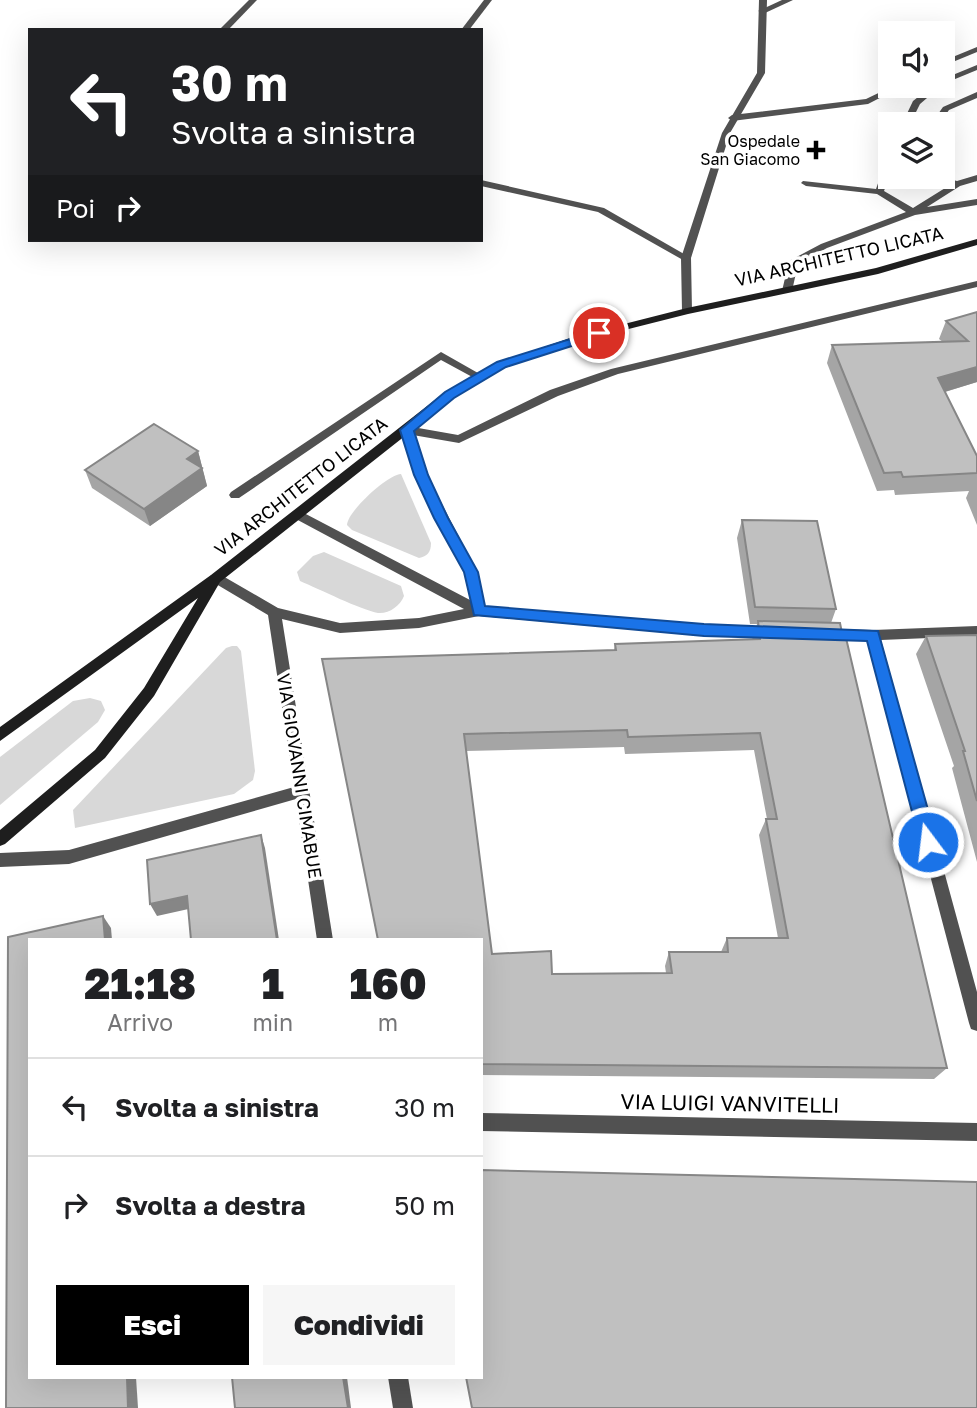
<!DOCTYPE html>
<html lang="it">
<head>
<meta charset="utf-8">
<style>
	body { margin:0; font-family:"Golos Text",sans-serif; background:#f6f6f6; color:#202124; height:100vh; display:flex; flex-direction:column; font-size:26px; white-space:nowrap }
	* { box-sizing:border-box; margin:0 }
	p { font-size:23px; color:#757577 }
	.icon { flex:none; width:38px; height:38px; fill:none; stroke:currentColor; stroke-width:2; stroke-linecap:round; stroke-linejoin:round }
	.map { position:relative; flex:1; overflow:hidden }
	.sheet { position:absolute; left:28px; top:938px; width:455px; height:441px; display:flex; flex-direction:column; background:#fff; border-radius:0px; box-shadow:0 7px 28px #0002 }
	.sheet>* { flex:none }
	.banner { position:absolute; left:28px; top:28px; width:455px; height:214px; border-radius:0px; box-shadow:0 7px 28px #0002; background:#202124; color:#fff; overflow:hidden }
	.fabs { position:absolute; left:878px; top:21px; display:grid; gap:14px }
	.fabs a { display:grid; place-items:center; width:77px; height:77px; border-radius:0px; background:#fff; box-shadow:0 7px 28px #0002; font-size:35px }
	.pin { position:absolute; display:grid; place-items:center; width:60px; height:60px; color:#fff; margin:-30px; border:4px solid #fff; border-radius:50%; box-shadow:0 2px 7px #0007 }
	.me { position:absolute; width:77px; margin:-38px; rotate:345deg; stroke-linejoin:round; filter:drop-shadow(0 0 5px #0008) }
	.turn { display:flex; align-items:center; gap:24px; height:147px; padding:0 28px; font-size:32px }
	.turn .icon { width:91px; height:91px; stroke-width:2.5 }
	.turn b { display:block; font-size:49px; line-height:60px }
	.then { display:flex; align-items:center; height:66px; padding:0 28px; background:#0003; gap:14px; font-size:26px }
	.eta { display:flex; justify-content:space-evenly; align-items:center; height:119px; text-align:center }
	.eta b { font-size:42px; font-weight:800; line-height:49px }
	.button { display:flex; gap:14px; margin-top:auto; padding:14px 28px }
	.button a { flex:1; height:80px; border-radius:0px; background:#000; color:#fff; font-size:28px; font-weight:800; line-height:80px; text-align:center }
	.button a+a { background:#f6f6f6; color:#202124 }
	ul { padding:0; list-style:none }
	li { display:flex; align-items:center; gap:21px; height:98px; padding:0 28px; border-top:2px solid #e0e0e0 }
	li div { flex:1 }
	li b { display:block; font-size:26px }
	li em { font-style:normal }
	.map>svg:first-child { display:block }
</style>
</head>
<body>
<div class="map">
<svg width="977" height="1408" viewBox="0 0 977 1408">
	<rect width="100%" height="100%" fill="#fff"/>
	<g fill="#d8d8d8">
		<path d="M 401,474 L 431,543 C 431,553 427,556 419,558 L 352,530 L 347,525 C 347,512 388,474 401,474 Z"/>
		<path d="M 324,552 L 401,586 L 404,596 C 400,606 389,614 378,613 C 361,610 319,589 300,581 L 297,572 L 313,556 Z"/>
		<path d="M 232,646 L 237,646 L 241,651 L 255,771 L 253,780 L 234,794 L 75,828 L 73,810 L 226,648 Z"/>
		<path d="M 90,698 L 101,701 L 105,710 L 98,722 L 0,805 L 0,757 L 73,701 Z"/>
	</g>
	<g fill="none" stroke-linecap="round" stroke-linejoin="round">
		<g fill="#515151" fill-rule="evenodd">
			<path d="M 249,0 L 257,0 L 228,30 L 219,30 Z"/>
			<path d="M 484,0 L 492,0 L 469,30 L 461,30 Z"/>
			<path d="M 782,0 L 793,0 L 765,13 L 758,11 Z"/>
			<path d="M 977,47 L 977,52 L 943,66 L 943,61 Z"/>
			<path d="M 977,65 L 977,70 L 943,84 L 943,79 Z"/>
			<path d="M 893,86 L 903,86 L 868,104 L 732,121 L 728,118 L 732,115 L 866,99 Z"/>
			<path d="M 932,86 L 941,86 L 920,104 L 910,124 L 902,124 L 913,101 Z"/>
			<path d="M 977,92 L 977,98 L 949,110 L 939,124 L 931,124 L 943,107 Z"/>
			<path d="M 891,155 L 891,172 L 884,191 L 913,208 L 950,185 L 929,177 L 942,177 L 957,181 L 977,175 L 977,181 L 960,186 L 927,207 L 977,199 L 977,205 L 915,215 L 827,248 L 798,264 L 792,291 L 783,293 L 782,291 L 789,261 L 821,244 L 906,212 L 877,194 L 806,186 L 801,183 L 803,181 L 876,189 L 887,158 Z"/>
			<path d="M 481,180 L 604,208 L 691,258 L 683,260 L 598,212 L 481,186 Z"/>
			<path d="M 977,281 L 977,287 L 618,374 L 558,396 L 459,443 L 407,434 L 401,430 L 407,426 L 458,435 L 550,390 L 611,369 Z"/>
			<path d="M 441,352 L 485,377 L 484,379 L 476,379 L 441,360 L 239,498 L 231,498 L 229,495 L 231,492 Z"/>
		</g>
		<g fill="#515151" fill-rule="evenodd">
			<path d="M 759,0 L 767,0 L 765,73 L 730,133 L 691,258 L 692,311 L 687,314 L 682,311 L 681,258 L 722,133 L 757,73 Z"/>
			<path d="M 407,426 L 413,430 L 427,475 L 477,572 L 485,606 L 704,625 L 772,627 L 779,632 L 777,636 L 704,635 L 479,616 L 419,628 L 340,633 L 282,619 L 333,940 L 317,940 L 296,799 L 69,864 L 0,867 L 0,853 L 69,850 L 294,787 L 268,615 L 211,581 L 210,578 L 211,575 L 221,575 L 278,608 L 340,623 L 419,618 L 464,609 L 294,518 L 292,515 L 298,511 L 302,512 L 470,600 L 465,572 L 415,475 L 401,430 Z"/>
			<path d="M 977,626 L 977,636 L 881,640 L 977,992 L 977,1031 L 971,1029 L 969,1023 L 868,640 L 824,639 L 817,634 L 824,629 L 873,630 Z"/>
			<path d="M 481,1113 L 977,1123 L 977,1141 L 481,1131 Z"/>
			<path d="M 388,1377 L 408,1377 L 413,1408 L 393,1408 Z"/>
		</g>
		<path fill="#1e1e1e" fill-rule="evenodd" d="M 977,239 L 977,245 L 878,274 L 688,314 L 581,341 L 506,367 L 453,398 L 220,582 L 154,696 L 105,758 L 5,844 L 0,846 L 0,830 L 95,750 L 144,688 L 198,598 L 0,741 L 0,727 L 211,575 L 445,392 L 498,363 L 573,337 L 687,308 L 876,268 Z"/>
	</g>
	<g fill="#a5a5a5" fill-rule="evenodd">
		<path d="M 977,312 L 977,382 L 945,392 L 977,473 L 977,525 L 966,498 L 969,491 L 895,495 L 894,490 L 877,491 L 827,363 L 832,345 L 943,342 L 939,339 L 946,321 Z"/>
		<path d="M 198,451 L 207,486 L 150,526 L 92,488 L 85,470 Z"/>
		<path d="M 742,520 L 836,609 L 831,623 L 947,1068 L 934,1079 L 481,1075 L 481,940 L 322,659 L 614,650 L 615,644 L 752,640 L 757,624 L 750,624 L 737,538 ZM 624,747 L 625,754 L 754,750 L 767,819 L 766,819 L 759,835 L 778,938 L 727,938 L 721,952 L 669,952 L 665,966 L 666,973 L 552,974 L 492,954 L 466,751 Z"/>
		<path d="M 977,635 L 977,862 L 952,768 L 954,766 L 916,654 L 926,636 Z"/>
	</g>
	<g fill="#868686">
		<path d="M 977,367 L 977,382 L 931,396 L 938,378 Z"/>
		<path d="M 198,451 L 207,486 L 150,526 L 144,509 L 187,459 Z"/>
		<path d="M 261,835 L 265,848 L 279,940 L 277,940 Z"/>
		<path d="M 187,896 L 193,908 L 157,916 L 150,904 Z"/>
		<path d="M 103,916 L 111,928 L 112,940 L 105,940 Z"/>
		<path d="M 127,1377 L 136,1377 L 138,1408 L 128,1408 Z"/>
		<path d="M 343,1377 L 347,1377 L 351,1408 L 348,1408 Z"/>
	</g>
	<g fill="#c0c0c0" stroke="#868686" stroke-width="2" fill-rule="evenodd">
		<path d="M 977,312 L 977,367 L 938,378 L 977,456 L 977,473 L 903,477 L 901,472 L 884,473 L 832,345 L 968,341 L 946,321 Z"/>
		<path d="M 154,424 L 198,451 L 187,459 L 202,468 L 144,509 L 85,470 Z"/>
		<path d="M 742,520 L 817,521 L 836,609 L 755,607 Z"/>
		<path d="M 758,621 L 840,623 L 843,638 L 846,638 L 947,1068 L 481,1064 L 481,940 L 378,940 L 322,659 L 616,650 L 615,644 L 760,639 ZM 627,730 L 628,737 L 760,733 L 777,819 L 766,819 L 788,938 L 727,938 L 728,952 L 669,952 L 672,973 L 552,974 L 551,951 L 492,954 L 464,734 Z"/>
		<path d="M 977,635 L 977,801 L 963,751 L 965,751 L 926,636 Z"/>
		<path d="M 261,835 L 277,940 L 191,940 L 187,896 L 150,904 L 147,860 Z"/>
		<path d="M 103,916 L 105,940 L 30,940 L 30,1377 L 127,1377 L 128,1408 L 6,1408 L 8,937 Z"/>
		<path d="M 481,1170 L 977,1182 L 977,1408 L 472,1408 L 466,1377 L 481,1377 Z"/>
		<path d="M 232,1377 L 343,1377 L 348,1408 L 235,1408 Z"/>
	</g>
	<path fill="#1a73e8" stroke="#114b97" stroke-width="2" d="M 599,330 L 603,331 L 603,336 L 506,367 L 454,398 L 414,431 L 428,475 L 448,518 L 478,572 L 485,606 L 704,624 L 878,631 L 937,842 L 935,848 L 928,850 L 922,848 L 920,842 L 867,641 L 704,636 L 474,615 L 464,572 L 434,518 L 414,475 L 400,430 L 445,392 L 497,362 Z"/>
	<path fill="#000" stroke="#fff" stroke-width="2.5" d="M812.5 139.5h7v7h7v7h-7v7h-7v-7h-7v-7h7z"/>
	<g text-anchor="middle" stroke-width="7" stroke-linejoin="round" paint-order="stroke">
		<g font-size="16" fill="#000" stroke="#fff" text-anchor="end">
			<text x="800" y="147">Ospedale<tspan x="800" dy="18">San Giacomo</tspan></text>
		</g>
		<g font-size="18" fill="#000" stroke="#fff">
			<text transform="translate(839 257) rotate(-13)" y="6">VIA ARCHITETTO LICATA</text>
			<text transform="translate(301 487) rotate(-38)" y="6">VIA ARCHITETTO LICATA</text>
			<text transform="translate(299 776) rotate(81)" y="6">VIA GIOVANNI CIMABUE</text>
		</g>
		<g font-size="21" fill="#000" stroke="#fff">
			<text transform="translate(730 1104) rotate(1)" y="7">VIA LUIGI VANVITELLI</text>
		</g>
	</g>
</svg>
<div class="fabs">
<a><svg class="icon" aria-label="sound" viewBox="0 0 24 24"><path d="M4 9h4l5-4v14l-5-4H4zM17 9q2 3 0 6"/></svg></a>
<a><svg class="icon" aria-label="layers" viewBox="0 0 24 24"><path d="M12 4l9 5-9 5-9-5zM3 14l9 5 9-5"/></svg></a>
</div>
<div class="pin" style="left:599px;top:333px;background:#d93025"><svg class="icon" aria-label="arrive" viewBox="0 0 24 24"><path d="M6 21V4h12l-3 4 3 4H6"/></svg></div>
<svg class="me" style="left:928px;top:842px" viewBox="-20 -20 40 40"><circle r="17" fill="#1a73e8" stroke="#fff" stroke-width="3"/><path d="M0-11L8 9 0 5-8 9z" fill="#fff"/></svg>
<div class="banner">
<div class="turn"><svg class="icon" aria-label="left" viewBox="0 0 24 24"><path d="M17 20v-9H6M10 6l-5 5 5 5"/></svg><div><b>30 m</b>Svolta a sinistra</div></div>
<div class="then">Poi<svg class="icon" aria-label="right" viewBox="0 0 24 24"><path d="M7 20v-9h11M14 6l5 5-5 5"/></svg></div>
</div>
<section class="sheet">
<div class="eta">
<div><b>21:18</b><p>Arrivo</p></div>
<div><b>1</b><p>min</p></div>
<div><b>160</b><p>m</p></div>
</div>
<ul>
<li><svg class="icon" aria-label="left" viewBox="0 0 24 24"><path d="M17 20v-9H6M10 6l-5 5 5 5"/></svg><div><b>Svolta a sinistra</b></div><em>30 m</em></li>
<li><svg class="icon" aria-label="right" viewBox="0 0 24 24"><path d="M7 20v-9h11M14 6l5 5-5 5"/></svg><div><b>Svolta a destra</b></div><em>50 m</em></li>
</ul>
<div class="button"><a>Esci</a><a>Condividi</a></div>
</section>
</div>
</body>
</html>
